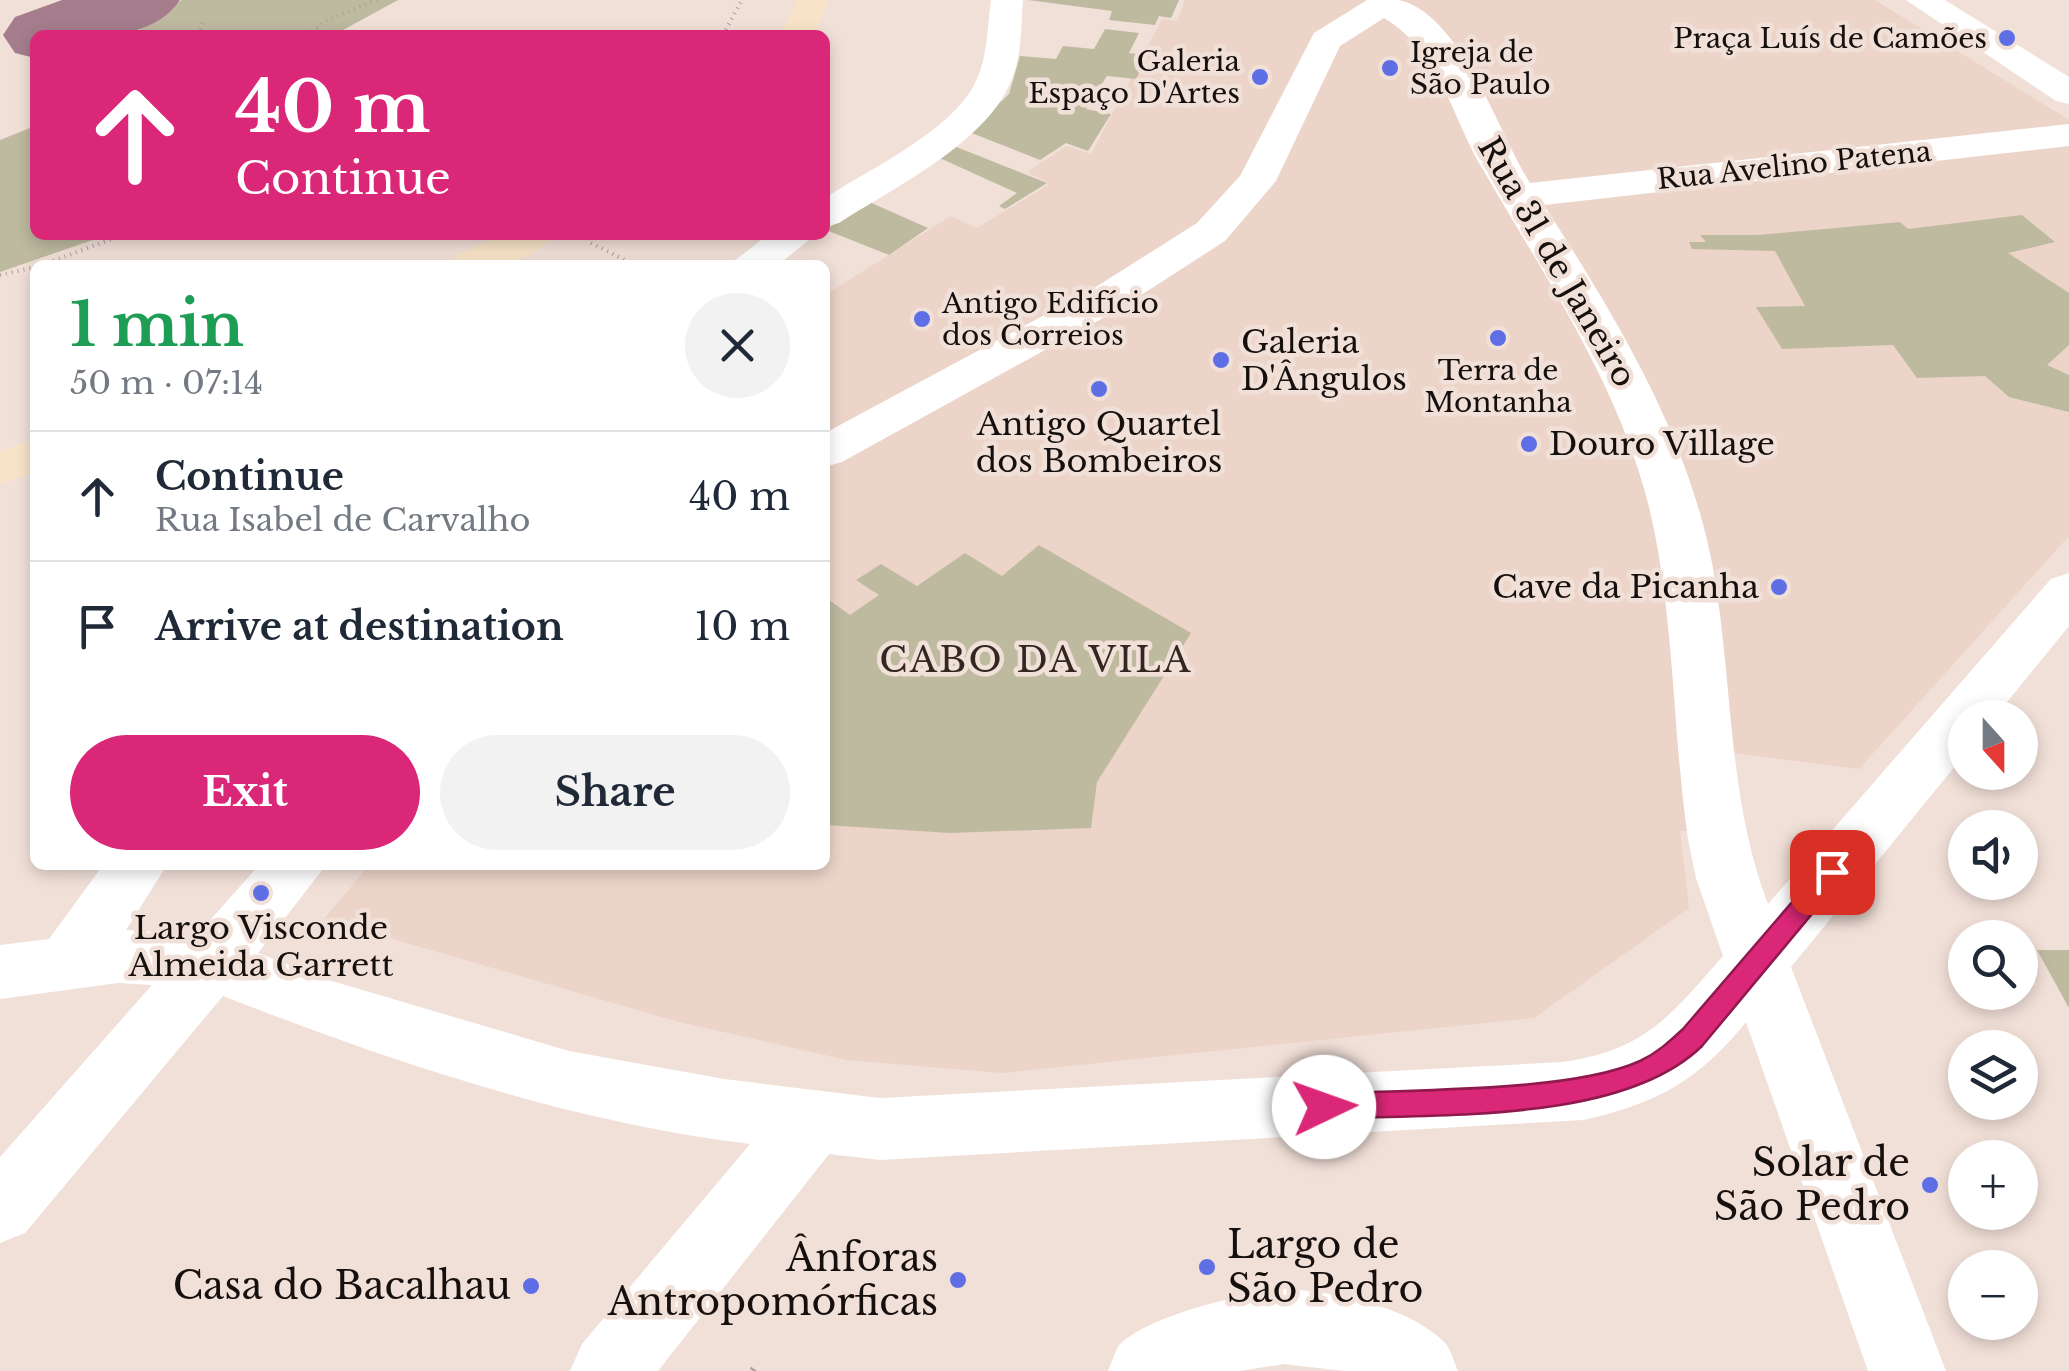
<!DOCTYPE html>
<html lang="en">
<head>
<meta charset="utf-8">
<style>
	body { margin:0; font-family:"Libre Baskerville",serif; background:#f2f2f3; color:#1f2937; height:100vh; display:flex; flex-direction:column; font-size:38px; white-space:nowrap }
	* { box-sizing:border-box; margin:0 }
	p { font-size:32px; color:#747a83 }
	.icon { flex:none; width:55px; height:55px; fill:none; stroke:currentColor; stroke-width:2; stroke-linecap:round; stroke-linejoin:round }
	.map { position:relative; flex:1; overflow:hidden }
	.details { position:absolute; left:30px; top:260px; width:800px; height:610px; display:flex; flex-direction:column; background:#fff; border-radius:15px; box-shadow:0 5px 15px #0003 }
	.details>* { flex:none }
	.top-card { position:absolute; left:30px; top:30px; width:800px; height:210px; border-radius:15px; box-shadow:0 5px 15px #0003; background:#db2777; color:#fff; overflow:hidden }
	.needle { width:65px; rotate:159deg }
	.controls { position:absolute; left:1948px; top:700px; display:grid; gap:20px }
	.controls a { display:grid; place-items:center; width:90px; height:90px; border-radius:50%; background:#fff; box-shadow:0 5px 15px #0003; font-size:50px }
	.pin { position:absolute; display:grid; place-items:center; width:85px; height:85px; color:#fff; margin:-42px; border-radius:20px; box-shadow:0 5px 15px #0006 }
	.me { position:absolute; width:110px; margin:-55px; rotate:87deg; stroke-linejoin:round; filter:drop-shadow(0 0 8px #0008) }
	.turn { display:flex; align-items:center; gap:35px; height:210px; padding:0 40px; font-size:45px }
	.turn .icon { width:130px; height:130px; stroke-width:2.5 }
	.turn b { display:block; font-size:70px; line-height:85px }
	.round { display:grid; place-items:center; flex:none; width:105px; height:105px; border-radius:52px; background:#f2f2f3 }
	.overview { display:flex; align-items:center; justify-content:space-between; height:170px; padding:0 40px }
	h1 { font-size:60px; font-weight:700; line-height:75px; color:#1e9e55 }
	.action { display:flex; gap:20px; margin-top:auto; padding:20px 40px }
	.action a { flex:1; height:115px; border-radius:60px; background:#db2777; color:#fff; font-size:40px; font-weight:700; line-height:115px; text-align:center }
	.action a+a { background:#f2f2f3; color:#1f2937 }
	ul { padding:0; list-style:none }
	li { display:flex; align-items:center; gap:30px; height:130px; padding:0 40px; border-top:2px solid #e0e1e3 }
	li div { flex:1 }
	li b { display:block; font-size:38px }
	li em { font-style:normal }
	.map>svg:first-child { display:block }
</style>
</head>
<body>
<div class="map">
<svg width="2069" height="1371" viewBox="0 0 2069 1371">
	<rect width="100%" height="100%" fill="#f1e0d8"/>
	<path fill="#ecd4c8" d="M 1185,0 L 1875,0 L 2069,120 L 2069,536 L 1859,769 L 1679,746 L 1688,831 L 1680,831 L 1689,908 L 1534,1018 L 1002,1073 L 847,1060 L 679,1022 L 324,919 L 369,865 L 825,865 L 825,311 L 829,309 L 825,295 L 951,216 L 977,228 L 1050,184 L 1027,172 L 1067,146 L 1091,154 L 1162,19 L 1177,21 Z"/>
	<g fill="#bebaa0">
		<path d="M 182,0 L 398,0 L 334,35 L 131,35 Z"/>
		<path d="M 1028,0 L 1179,0 L 1171,18 L 1159,16 L 1155,25 L 1109,20 L 1112,11 Z"/>
		<path d="M 1105,29 L 1139,33 L 1129,53 L 1148,55 L 1136,79 L 1107,76 L 1086,109 L 1111,114 L 1088,151 L 1066,143 L 1040,160 L 969,132 L 1009,94 L 1020,56 L 1056,59 L 1063,46 L 1094,49 Z"/>
		<path d="M 35,126 L 35,235 L 107,235 L 0,272 L 0,140 Z"/>
		<path d="M 949,144 L 1047,183 L 1005,209 L 999,206 L 1017,193 L 933,155 Z"/>
		<path d="M 867,201 L 928,228 L 889,255 L 826,230 Z"/>
		<path d="M 2022,215 L 2055,242 L 2008,253 L 2069,293 L 2069,345 L 2047,365 L 2069,375 L 2069,412 L 2009,397 L 1985,376 L 1917,378 L 1893,345 L 1782,349 L 1756,307 L 1805,306 L 1775,251 L 1692,249 L 1689,242 L 1706,242 L 1700,235 L 1758,235 L 1900,222 L 1908,229 Z"/>
		<path d="M 1039,545 L 1191,633 L 1097,782 L 1091,828 L 950,833 L 825,825 L 825,603 L 829,600 L 850,615 L 879,595 L 856,580 L 881,564 L 917,586 L 965,553 L 1002,576 Z"/>
		<path d="M 2037,950 L 2069,950 L 2069,1008 Z"/>
	</g>
	<g fill="none" stroke-linecap="round" stroke-linejoin="round">
		<path fill="#a57d8d" fill-rule="evenodd" d="M 62,0 L 180,0 C 149,45 84,35 35,35 L 35,58 L 15,53 L 3,35 L 15,17 Z"/>
		<g stroke="#aea09a" stroke-width="4" stroke-dasharray="1 5" stroke-linecap="butt">
			<path d="M 198,35 L 205,19"/>
			<path d="M 307,35 L 327,20 L 377,0"/>
			<path d="M 723,35 L 742,0"/>
			<path d="M 591,243 L 635,265"/>
			<path d="M 42,265 L 123,235"/>
			<path d="M 0,275 L 35,267"/>
		</g>
		<path stroke="#aea09a" stroke-width="8" stroke-dasharray="2.5 9" stroke-linecap="butt" d="M 753,1371 L 758,1364"/>
		<g fill="#fff" fill-rule="evenodd">
			<path d="M 991,0 L 1023,0 C 1021,25 1022,52 1013,76 C 991,141 893,188 839,223 L 825,227 L 825,198 C 870,169 949,132 974,85 C 988,60 987,27 991,0 Z"/>
			<path d="M 1367,0 C 1377,0 1390,0 1399,0 C 1461,14 1499,134 1530,183 L 2069,124 L 2069,146 L 1544,205 C 1616,318 1688,434 1713,568 C 1733,679 1727,798 1768,904 L 2051,579 L 2069,573 L 2069,626 L 1994,718 L 1965,718 L 1965,754 L 1791,967 L 1946,1371 L 1868,1371 L 1746,1022 C 1699,1080 1657,1104 1583,1120 L 880,1160 L 829,1154 L 658,1371 L 570,1371 L 582,1344 L 750,1144 C 570,1122 392,1062 223,996 L 25,1233 L 0,1243 L 0,1157 L 152,985 L 118,983 L 0,999 L 0,945 L 49,939 L 103,865 L 167,865 L 126,930 L 197,935 L 259,865 L 326,865 L 258,953 L 332,981 L 569,1051 L 724,1079 L 880,1098 L 1562,1062 C 1645,1051 1671,1015 1723,956 L 1696,878 L 1688,839 C 1672,729 1675,616 1649,507 C 1618,383 1545,277 1482,168 C 1450,113 1441,53 1384,18 L 1340,46 L 1276,181 L 1225,241 L 1121,308 L 842,462 L 825,467 L 825,433 L 1091,290 L 1197,223 L 1240,176 L 1314,33 Z"/>
			<path d="M 1906,0 L 1945,0 L 2069,77 L 2069,104 L 2056,101 Z"/>
			<path d="M 768,235 L 815,235 L 778,265 L 729,265 Z"/>
			<path d="M 1284,1289 C 1332,1291 1410,1306 1445,1343 C 1451,1349 1454,1362 1458,1371 L 1344,1371 L 1284,1364 L 1239,1371 L 1108,1371 C 1112,1363 1115,1349 1121,1343 C 1153,1314 1242,1294 1284,1289 Z"/>
		</g>
		<g fill="#f8e3c8" fill-rule="evenodd">
			<path d="M 797,0 L 829,0 L 814,35 L 780,35 Z"/>
			<path d="M 501,235 L 554,235 C 532,267 484,265 449,265 L 455,256 Z"/>
			<path d="M 35,439 L 35,472 L 0,484 L 0,451 Z"/>
		</g>
	</g>
	<path fill="#db2777" stroke="#8e194d" stroke-width="2.5" d="M 1832,862 L 1841,865 L 1845,872 L 1841,879 L 1702,1046 C 1621,1125 1434,1113 1324,1119 L 1314,1116 L 1310,1107 L 1314,1098 L 1324,1094 C 1405,1089 1570,1093 1640,1061 C 1657,1053 1669,1042 1683,1029 L 1824,865 Z"/>
	<g fill="#5e6ee5" stroke="#f1e0d8" stroke-width="4">
		<circle cx="2007" cy="38" r="10"/>
		<circle cx="1390" cy="68" r="10"/>
		<circle cx="1260" cy="77" r="10"/>
		<circle cx="922" cy="319" r="10"/>
		<circle cx="1498" cy="338" r="10"/>
		<circle cx="1221" cy="360" r="10"/>
		<circle cx="1099" cy="389" r="10"/>
		<circle cx="1529" cy="444" r="10"/>
		<circle cx="1779" cy="587" r="10"/>
		<circle cx="261" cy="893" r="10"/>
		<circle cx="1930" cy="1185" r="10"/>
		<circle cx="1207" cy="1267" r="10"/>
		<circle cx="958" cy="1280" r="10"/>
		<circle cx="531" cy="1286" r="10"/>
	</g>
	<g text-anchor="middle" stroke-width="9" stroke-linejoin="round" paint-order="stroke">
		<g font-size="28" fill="#150f0d" stroke="#f1e0d8" text-anchor="end">
			<text x="1987" y="48">Praça Luís de Camões</text>
			<text x="1410" y="62" text-anchor="start">Igreja de<tspan x="1410" dy="32">São Paulo</tspan></text>
			<text x="1240" y="71">Galeria<tspan x="1240" dy="32">Espaço D'Artes</tspan></text>
			<text x="942" y="313" text-anchor="start">Antigo Edifício<tspan x="942" dy="32">dos Correios</tspan></text>
			<text x="1498" y="380" text-anchor="middle">Terra de<tspan x="1498" dy="32">Montanha</tspan></text>
		</g>
		<g font-size="28" fill="#150f0d" stroke="#f1e0d8">
			<text transform="translate(1794 165) rotate(-6)" y="10">Rua Avelino Patena</text>
		</g>
		<g font-size="32" fill="#150f0d" stroke="#f1e0d8">
			<text transform="translate(1557 262) rotate(60)" y="11">Rua 31 de Janeiro</text>
		</g>
		<g font-size="32" fill="#150f0d" stroke="#f1e0d8" text-anchor="start">
			<text x="1241" y="353">Galeria<tspan x="1241" dy="37">D'Ângulos</tspan></text>
			<text x="1099" y="435" text-anchor="middle">Antigo Quartel<tspan x="1099" dy="37">dos Bombeiros</tspan></text>
			<text x="1549" y="455">Douro Village</text>
			<text x="1759" y="598" text-anchor="end">Cave da Picanha</text>
			<text x="261" y="939" text-anchor="middle">Largo Visconde<tspan x="261" dy="37">Almeida Garrett</tspan></text>
		</g>
		<g font-size="35" letter-spacing="2.5" fill="#332721" stroke="#f1e0d8">
			<text x="1036" y="672">CABO DA VILA</text>
		</g>
		<g font-size="38" fill="#150f0d" stroke="#f1e0d8" text-anchor="end">
			<text x="1910" y="1176">Solar de<tspan x="1910" dy="44">São Pedro</tspan></text>
			<text x="1227" y="1258" text-anchor="start">Largo de<tspan x="1227" dy="44">São Pedro</tspan></text>
			<text x="938" y="1271">Ânforas<tspan x="938" dy="44">Antropomórficas</tspan></text>
			<text x="511" y="1299">Casa do Bacalhau</text>
		</g>
	</g>
</svg>
<div class="controls">
<a><svg class="needle" viewBox="-14 -14 28 28"><path d="M0-13l5 13h-10z" fill="#e53935"/><path d="M0 13l5-13h-10z" fill="#747a83"/></svg></a>
<a><svg class="icon" aria-label="sound" viewBox="0 0 24 24"><path d="M4 9h4l5-4v14l-5-4H4zM17 9q2 3 0 6"/></svg></a>
<a><svg class="icon" aria-label="search" viewBox="0 0 24 24"><circle cx="10" cy="10" r="6"/><path d="M15 15l6 6"/></svg></a>
<a><svg class="icon" aria-label="layers" viewBox="0 0 24 24"><path d="M12 4l9 5-9 5-9-5zM3 14l9 5 9-5"/></svg></a>
<a>+</a>
<a>−</a>
</div>
<div class="pin" style="left:1832px;top:872px;background:#d93025"><svg class="icon" aria-label="arrive" viewBox="0 0 24 24"><path d="M6 21V4h12l-3 4 3 4H6"/></svg></div>
<svg class="me" style="left:1324px;top:1107px" viewBox="-20 -20 40 40"><circle r="19" fill="#fff"/><path d="M0-13L10 11 0 6-10 11z" fill="#db2777"/></svg>
<div class="top-card">
<div class="turn"><svg class="icon" aria-label="ahead" viewBox="0 0 24 24"><path d="M12 20V5M6 11l6-6 6 6"/></svg><div><b>40 m</b>Continue</div></div>
</div>
<section class="details">
<div class="overview"><div><h1>1 min</h1><p>50 m · 07:14</p></div><a class="round"><svg class="icon" aria-label="close" viewBox="0 0 24 24"><path d="M6 6l12 12M18 6L6 18"/></svg></a></div>
<ul>
<li><svg class="icon" aria-label="ahead" viewBox="0 0 24 24"><path d="M12 20V5M6 11l6-6 6 6"/></svg><div><b>Continue</b><p>Rua Isabel de Carvalho</p></div><em>40 m</em></li>
<li><svg class="icon" aria-label="arrive" viewBox="0 0 24 24"><path d="M6 21V4h12l-3 4 3 4H6"/></svg><div><b>Arrive at destination</b></div><em>10 m</em></li>
</ul>
<div class="action"><a>Exit</a><a>Share</a></div>
</section>
</div>
</body>
</html>
